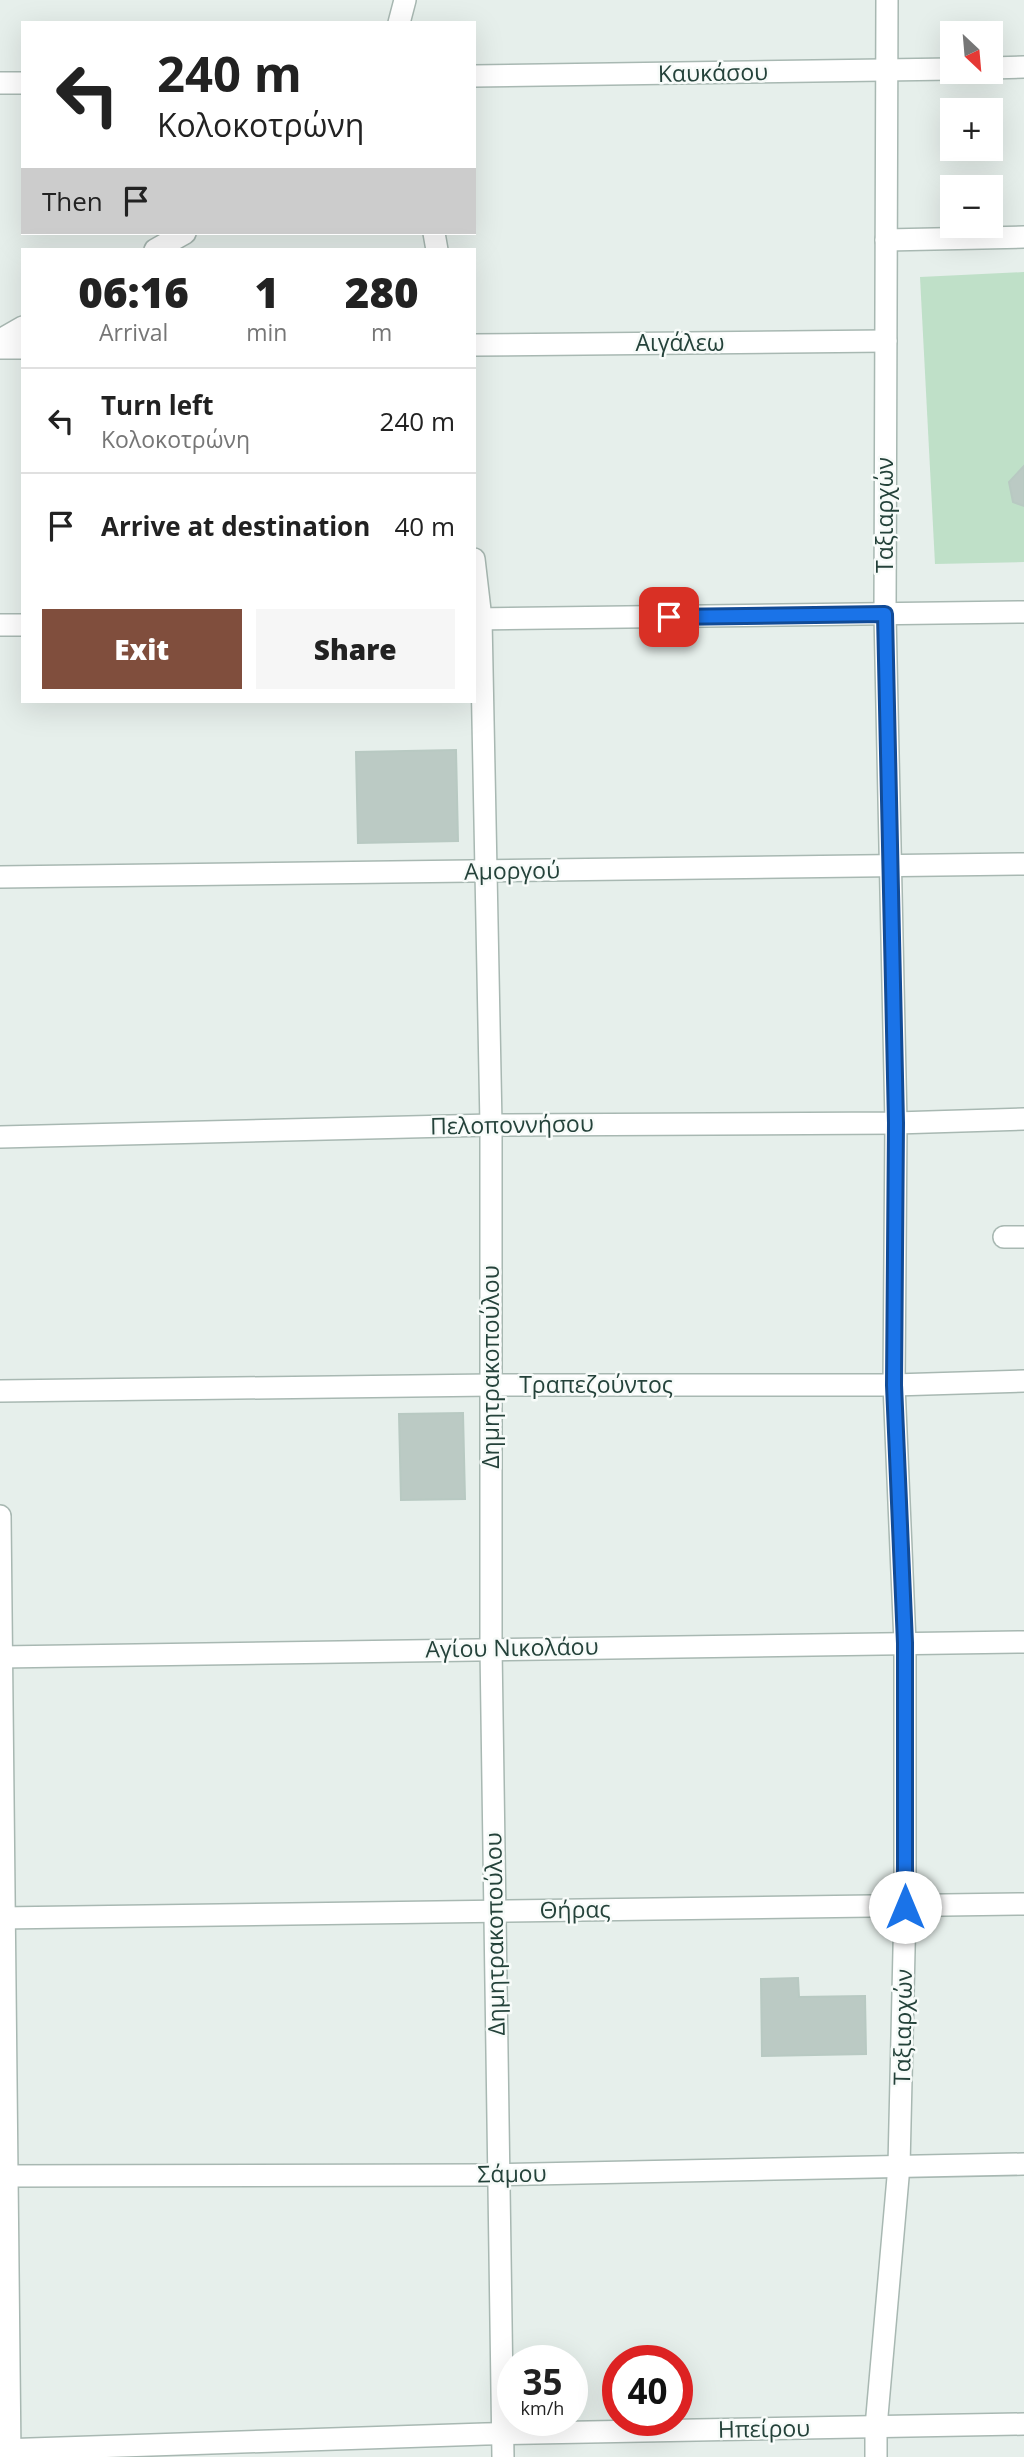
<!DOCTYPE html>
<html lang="en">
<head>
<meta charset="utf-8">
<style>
	body { margin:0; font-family:"Open Sans",sans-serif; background:#f6f6f6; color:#222; height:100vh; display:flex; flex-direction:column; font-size:26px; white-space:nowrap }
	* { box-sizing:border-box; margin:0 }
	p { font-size:23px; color:#767676 }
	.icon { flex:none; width:38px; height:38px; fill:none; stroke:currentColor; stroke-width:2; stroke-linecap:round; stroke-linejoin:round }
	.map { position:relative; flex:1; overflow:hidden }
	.side { position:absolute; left:21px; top:248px; width:455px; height:455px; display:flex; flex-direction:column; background:#fff; border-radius:0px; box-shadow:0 7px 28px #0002 }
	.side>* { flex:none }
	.hud { position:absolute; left:21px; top:21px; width:455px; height:214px; border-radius:0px; box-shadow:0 7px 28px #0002; background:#fff; color:#222; overflow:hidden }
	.needle { width:46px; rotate:154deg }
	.controls { position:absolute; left:940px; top:21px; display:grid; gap:14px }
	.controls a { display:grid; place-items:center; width:63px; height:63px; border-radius:0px; background:#fff; box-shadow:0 7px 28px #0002; font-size:35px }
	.speed { position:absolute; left:497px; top:2345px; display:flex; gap:14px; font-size:35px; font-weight:700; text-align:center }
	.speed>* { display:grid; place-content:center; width:91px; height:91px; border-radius:50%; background:#fff; box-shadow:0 7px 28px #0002; line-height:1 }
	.speed small { font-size:18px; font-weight:400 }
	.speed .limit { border:10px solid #d22; background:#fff; color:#111 }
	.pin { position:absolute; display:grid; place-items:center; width:60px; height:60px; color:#fff; margin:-30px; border-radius:14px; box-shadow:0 4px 10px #0006 }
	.me { position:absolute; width:77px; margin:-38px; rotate:0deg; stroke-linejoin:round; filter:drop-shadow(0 0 5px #0008) }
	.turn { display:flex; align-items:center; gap:24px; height:147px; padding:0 21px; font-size:32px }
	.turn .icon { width:91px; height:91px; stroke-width:2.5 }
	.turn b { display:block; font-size:49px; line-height:60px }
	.then { display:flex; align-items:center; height:66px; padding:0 21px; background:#0003; gap:14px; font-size:26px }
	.eta { display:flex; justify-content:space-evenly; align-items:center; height:119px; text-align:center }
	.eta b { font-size:42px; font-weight:800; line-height:49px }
	.action { display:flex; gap:14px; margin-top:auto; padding:14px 21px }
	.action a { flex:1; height:80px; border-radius:0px; background:#804e3d; color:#fff; font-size:28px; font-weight:800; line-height:80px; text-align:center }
	.action a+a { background:#f6f6f6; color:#222 }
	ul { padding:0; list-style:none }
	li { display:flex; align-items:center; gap:21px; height:105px; padding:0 21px; border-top:2px solid #e0e0e0 }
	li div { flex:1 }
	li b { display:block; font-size:26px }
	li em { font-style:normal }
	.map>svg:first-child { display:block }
</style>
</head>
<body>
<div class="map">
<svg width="1024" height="2457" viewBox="0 0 1024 2457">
	<rect width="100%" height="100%" fill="#e6efeb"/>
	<path fill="#bfe0c8" d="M 1024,272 L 1024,562 L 935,564 L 920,277 Z"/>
	<g fill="#bbcac4" stroke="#b8c9c2" stroke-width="2">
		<path d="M 1024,466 L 1024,506 L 1013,502 L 1009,482 Z"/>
		<path d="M 456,750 L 458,841 L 358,843 L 356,752 Z"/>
		<path d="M 463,1413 L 465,1499 L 401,1500 L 399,1414 Z"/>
		<path d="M 798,1978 L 799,1997 L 865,1996 L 866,2054 L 762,2056 L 761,1979 Z"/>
	</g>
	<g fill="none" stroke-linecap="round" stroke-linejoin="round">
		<g stroke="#a8b8b2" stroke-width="24">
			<g id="pedestrian">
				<path d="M 886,240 L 1024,237"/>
				<path d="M 155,250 L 185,233"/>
				<path d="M 0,340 L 23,327"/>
			</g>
		</g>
		<g stroke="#a8b8b2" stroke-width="24">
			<g id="minor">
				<path d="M 990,68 L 1024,67"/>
				<path d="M 474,76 L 952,69"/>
				<path d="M 0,83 L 23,83"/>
				<path d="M 474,345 L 886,341"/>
				<path d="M 0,348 L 23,348"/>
				<path d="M 474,619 L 1024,612"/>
				<path d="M 0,625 L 23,625"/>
				<path d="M 0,877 L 1024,864"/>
				<path d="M 0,1137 L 491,1125 L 896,1123 L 1024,1119"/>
				<path d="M 1004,1237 L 1024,1237"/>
				<path d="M 0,1391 L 491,1385 L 894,1385 L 1024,1381"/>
				<path d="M 0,1516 L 10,2457"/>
				<path d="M 0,1657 L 1024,1642"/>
				<path d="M 0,1918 L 1024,1904"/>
				<path d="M 0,2176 L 486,2175 L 1024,2164"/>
				<path d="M 0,2450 L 485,2434 L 1024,2424"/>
			</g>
		</g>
		<g stroke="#a8b8b2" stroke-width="24">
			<g id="tertiary">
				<path d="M 399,23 L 405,0"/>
				<path d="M 434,233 L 437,250"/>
				<path d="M 474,559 L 481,619 L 491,1125 L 491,1648 L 503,2457"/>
				<path d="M 876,2457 L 876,2427 L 899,2166 L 905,1907 L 905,1643 L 894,1385 L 896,1123 L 885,614 L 887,0"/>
			</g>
		</g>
		<use href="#pedestrian" stroke="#fff" stroke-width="21"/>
		<use href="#minor" stroke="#fff" stroke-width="21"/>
		<use href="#tertiary" stroke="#fff" stroke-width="21"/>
	</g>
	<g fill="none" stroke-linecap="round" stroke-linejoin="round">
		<g stroke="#114b97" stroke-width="18">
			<path id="route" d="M 669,617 L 885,614 L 896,1123 L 894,1385 L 905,1643 L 905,1907"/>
		</g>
		<use href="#route" stroke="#1a73e8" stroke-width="12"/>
	</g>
	<g text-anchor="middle" stroke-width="5" stroke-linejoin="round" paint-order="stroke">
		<g font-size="23" fill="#24423a" stroke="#f7fbf9">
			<text transform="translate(713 73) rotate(-1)" y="8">Καυκάσου</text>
			<text x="680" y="351">Αιγάλεω</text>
			<text transform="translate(885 515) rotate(-90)" y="8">Ταξιαρχών</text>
			<text transform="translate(512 871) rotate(-1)" y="8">Αμοργού</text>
			<text transform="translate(512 1125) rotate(-1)" y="8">Πελοποννήσου</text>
			<text transform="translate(491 1367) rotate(-90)" y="8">Δημητρακοπούλου</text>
			<text x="596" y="1393">Τραπεζούντος</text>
			<text transform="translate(512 1648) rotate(-1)" y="8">Αγίου Νικολάου</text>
			<text transform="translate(575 1910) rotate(-1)" y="8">Θήρας</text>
			<text transform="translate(495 1934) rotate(-91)" y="8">Δημητρακοπούλου</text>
			<text transform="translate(903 2027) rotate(-89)" y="8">Ταξιαρχών</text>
			<text transform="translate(512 2174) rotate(-1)" y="8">Σάμου</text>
			<text transform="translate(764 2429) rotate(-1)" y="8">Ηπείρου</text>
		</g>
	</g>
</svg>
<div class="controls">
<a><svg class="needle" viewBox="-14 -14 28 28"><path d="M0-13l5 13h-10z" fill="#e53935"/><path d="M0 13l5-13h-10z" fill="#767676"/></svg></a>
<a>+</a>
<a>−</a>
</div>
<div class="speed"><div>35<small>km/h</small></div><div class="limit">40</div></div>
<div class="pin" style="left:669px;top:617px;background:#d93025"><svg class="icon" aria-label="arrive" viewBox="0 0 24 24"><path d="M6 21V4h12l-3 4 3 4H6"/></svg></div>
<svg class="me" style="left:905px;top:1907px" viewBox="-20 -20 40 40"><circle r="19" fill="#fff"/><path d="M0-13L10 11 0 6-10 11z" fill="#1a73e8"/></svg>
<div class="hud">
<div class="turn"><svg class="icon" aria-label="left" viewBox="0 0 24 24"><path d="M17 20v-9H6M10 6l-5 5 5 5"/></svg><div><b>240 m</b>Κολοκοτρώνη</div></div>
<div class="then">Then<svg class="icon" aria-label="arrive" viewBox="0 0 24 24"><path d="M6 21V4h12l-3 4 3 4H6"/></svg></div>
</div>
<section class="side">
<div class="eta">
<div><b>06:16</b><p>Arrival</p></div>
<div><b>1</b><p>min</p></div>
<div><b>280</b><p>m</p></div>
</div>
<ul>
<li><svg class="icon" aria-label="left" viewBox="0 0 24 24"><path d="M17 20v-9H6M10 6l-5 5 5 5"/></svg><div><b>Turn left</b><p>Κολοκοτρώνη</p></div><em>240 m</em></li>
<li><svg class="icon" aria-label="arrive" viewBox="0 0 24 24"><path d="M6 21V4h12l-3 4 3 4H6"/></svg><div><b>Arrive at destination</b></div><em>40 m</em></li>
</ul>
<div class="action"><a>Exit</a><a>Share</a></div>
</section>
</div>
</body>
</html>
